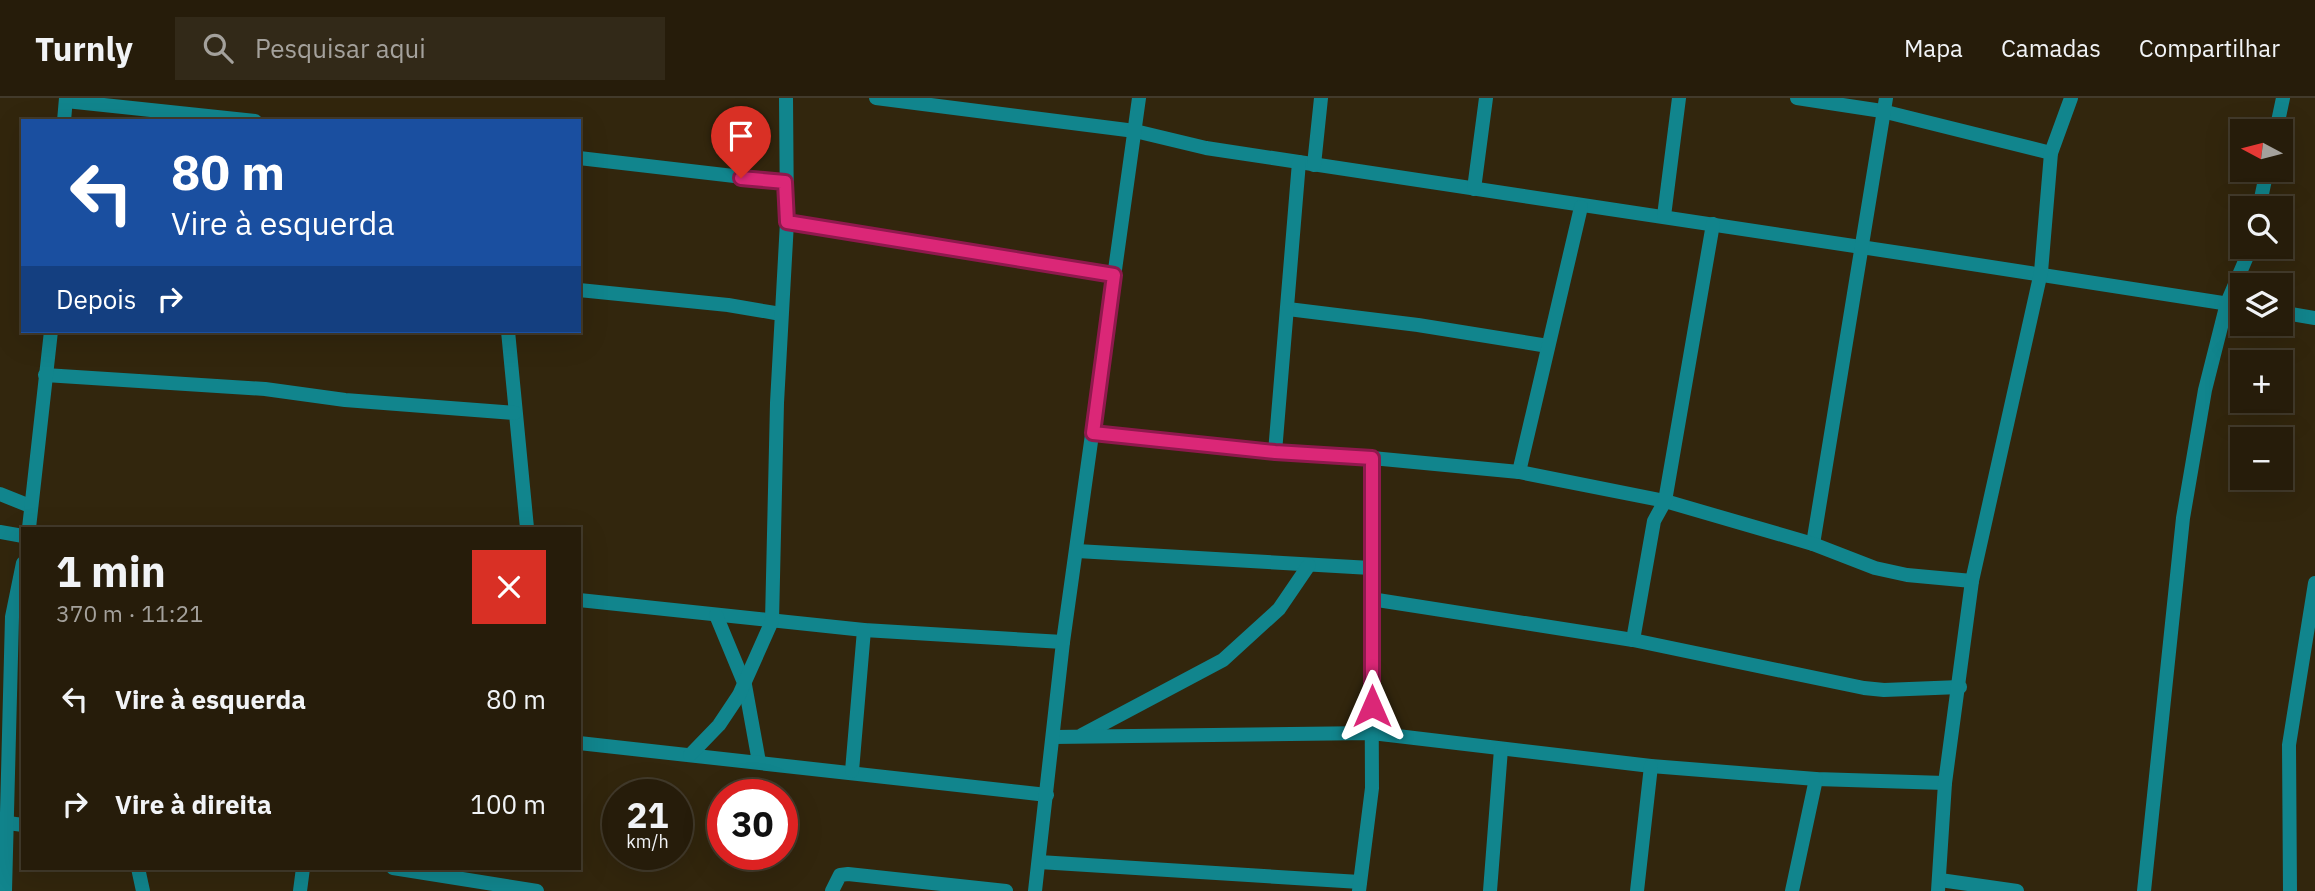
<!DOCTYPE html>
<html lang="pt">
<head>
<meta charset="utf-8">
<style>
	body { margin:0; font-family:"IBM Plex Sans",sans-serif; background:#322918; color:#f1f3f6; height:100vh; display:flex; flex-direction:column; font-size:26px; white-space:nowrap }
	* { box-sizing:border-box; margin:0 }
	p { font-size:23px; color:#a4a19c }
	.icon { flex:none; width:38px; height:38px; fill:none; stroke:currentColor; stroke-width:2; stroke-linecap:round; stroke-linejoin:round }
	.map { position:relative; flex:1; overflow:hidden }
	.drawer { position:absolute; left:21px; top:429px; width:560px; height:343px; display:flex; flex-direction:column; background:#261c0a; border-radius:0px; box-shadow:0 7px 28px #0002,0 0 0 2px #423a2b }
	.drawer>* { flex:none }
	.guide { position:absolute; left:21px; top:21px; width:560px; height:214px; border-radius:0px; box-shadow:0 7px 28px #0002,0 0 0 2px #423a2b; background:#1a4fa0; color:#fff; overflow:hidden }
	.needle { width:46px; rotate:277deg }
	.tools { position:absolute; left:2230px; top:21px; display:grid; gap:14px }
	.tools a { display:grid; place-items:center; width:63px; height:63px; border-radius:0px; background:#261c0a; box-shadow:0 7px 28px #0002,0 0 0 2px #423a2b; font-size:35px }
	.speed { position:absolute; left:602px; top:681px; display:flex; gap:14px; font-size:35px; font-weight:700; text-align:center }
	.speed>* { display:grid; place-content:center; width:91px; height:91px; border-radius:50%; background:#261c0a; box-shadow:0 7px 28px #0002,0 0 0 2px #423a2b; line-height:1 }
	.speed small { font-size:18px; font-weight:400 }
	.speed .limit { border:10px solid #d22; background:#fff; color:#111 }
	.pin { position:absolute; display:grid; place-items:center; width:60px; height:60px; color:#fff; margin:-72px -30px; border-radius:50% 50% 50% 0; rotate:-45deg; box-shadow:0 0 7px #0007 }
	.pin .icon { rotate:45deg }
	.me { position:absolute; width:77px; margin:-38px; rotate:0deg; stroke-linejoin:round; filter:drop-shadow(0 0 5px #0008) }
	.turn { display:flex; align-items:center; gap:24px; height:147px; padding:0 35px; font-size:32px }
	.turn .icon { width:91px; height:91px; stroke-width:2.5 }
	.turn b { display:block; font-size:49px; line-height:60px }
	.then { display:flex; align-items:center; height:66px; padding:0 35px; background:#0003; gap:14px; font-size:26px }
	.round { display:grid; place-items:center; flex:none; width:74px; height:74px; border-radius:0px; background:#322918 }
	.head { display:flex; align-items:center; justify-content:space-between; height:119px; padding:0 35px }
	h1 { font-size:42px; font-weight:700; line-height:52px }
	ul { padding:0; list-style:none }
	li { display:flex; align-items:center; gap:21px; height:105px; padding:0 35px }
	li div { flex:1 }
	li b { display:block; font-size:26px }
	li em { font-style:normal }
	header { display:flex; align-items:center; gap:42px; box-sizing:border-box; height:98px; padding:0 35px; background:#261c0a; border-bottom:2px solid #423a2b }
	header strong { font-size:33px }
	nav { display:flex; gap:38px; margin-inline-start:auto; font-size:24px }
	.search { width:490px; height:63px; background:#322918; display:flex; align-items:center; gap:18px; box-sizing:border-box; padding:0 24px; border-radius:0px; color:#a4a19c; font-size:26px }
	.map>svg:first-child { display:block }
</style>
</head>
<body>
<header>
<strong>Turnly</strong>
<div class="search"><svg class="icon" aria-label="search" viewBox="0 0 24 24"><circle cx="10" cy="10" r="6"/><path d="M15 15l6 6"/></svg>Pesquisar aqui</div>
<nav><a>Mapa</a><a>Camadas</a><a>Compartilhar</a></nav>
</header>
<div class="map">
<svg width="2315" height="793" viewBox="0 0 2315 793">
	<rect width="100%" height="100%" fill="#32260d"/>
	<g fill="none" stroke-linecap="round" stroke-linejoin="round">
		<g stroke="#11858d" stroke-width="14">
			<path d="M 876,0 L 1135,33 L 1206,50 C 1551,103 1897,153 2242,208"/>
			<path d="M 1797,0 L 1882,13 L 2051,55"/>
			<path d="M 66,3 L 255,23"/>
			<path d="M 64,23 L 66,0"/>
			<path d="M 2276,33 L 2283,0"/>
			<path d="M 579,60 L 785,84"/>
			<path d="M 1314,67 L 1321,0"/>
			<path d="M 1474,91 L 1486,0"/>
			<path d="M 2259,110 L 2267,72"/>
			<path d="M 1664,118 L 1679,0"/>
			<path d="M 787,124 L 1114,177"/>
			<path d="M 579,192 L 728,207 L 781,216"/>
			<path d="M 1288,211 L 1418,227 L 1548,248"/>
			<path d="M 2280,214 L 2315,220"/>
			<path d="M 508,233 L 527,430"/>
			<path d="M 45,277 L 265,291 L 345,302 L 515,315"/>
			<path d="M 1093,335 L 1275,354 L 1372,360"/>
			<path d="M 1275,354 L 1299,64"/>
			<path d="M 1519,374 L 1581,109"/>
			<path d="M 0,396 L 30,408"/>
			<path d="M 29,430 L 51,233"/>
			<path d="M 0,434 L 23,438"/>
			<path d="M 1813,446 L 1886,0"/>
			<path d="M 1077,453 L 1371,470 L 1372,360 L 1519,374 L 1665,403 L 1813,446 L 1875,470 L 1907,477 L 1972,483"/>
			<path d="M 1371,501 L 1633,542 L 1864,590 L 1884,592 L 1960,589"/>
			<path d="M 579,502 L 864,532 L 1063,544"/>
			<path d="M 716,517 L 745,587 L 759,664"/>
			<path d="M 1633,542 L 1654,423 L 1665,403 L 1713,126"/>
			<path d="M 1082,637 L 1223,562 L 1279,511 L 1309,467"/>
			<path d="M 1053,639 L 1372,635 L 1651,668 L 1816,681 L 1945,685"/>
			<path d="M 579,645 L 1047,697"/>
			<path d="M 690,657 L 719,627 L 739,597 L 772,523 L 777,305 L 787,124 L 786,0"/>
			<path d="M 852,673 L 864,532"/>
			<path d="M 8,725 L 23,727"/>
			<path d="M 1039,764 L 1360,784"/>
			<path d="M 138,770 L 143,793"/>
			<path d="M 393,770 L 537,793"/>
			<path d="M 1940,782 L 2017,793"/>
			<path d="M 5,793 L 12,519 L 23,465"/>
			<path d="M 300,793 L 303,770"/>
			<path d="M 832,793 L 840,777 L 848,776 L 1006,793"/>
			<path d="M 1035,793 L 1063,544 L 1139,0"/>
			<path d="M 1359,793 L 1372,690 L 1371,470"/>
			<path d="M 1490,793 L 1501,651"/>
			<path d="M 1637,793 L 1651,668"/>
			<path d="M 1792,793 L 1816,681"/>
			<path d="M 1938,793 L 1945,685 L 1972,483 L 2041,174 L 2051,55 L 2071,0"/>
			<path d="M 2144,793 L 2183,420 L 2205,292 L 2227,205 L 2251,149"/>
			<path d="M 2290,793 L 2289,647 L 2315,485"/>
		</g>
	</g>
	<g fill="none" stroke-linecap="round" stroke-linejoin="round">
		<g stroke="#8e194d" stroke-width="18">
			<path id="route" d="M 741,80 L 785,84 L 787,124 L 1114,177 L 1093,335 L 1275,354 L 1372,360 L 1372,608"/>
		</g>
		<use href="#route" stroke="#db2777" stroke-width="12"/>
	</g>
</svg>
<div class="tools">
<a><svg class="needle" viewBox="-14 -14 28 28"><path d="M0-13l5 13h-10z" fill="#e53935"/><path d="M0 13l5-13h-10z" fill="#a4a19c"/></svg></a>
<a><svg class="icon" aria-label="search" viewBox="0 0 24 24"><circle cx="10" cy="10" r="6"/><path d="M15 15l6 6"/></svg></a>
<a><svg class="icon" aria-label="layers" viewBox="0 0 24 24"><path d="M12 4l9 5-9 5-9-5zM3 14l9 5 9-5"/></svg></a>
<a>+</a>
<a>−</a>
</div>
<div class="speed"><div>21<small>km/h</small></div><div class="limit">30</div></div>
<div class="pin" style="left:741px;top:80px;background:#d93025"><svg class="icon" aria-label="arrive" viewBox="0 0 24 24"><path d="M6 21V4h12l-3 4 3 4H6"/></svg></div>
<svg class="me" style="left:1372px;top:608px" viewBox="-20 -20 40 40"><path d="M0-17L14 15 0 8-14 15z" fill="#db2777" stroke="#fff" stroke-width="4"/></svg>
<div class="guide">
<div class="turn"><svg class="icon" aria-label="left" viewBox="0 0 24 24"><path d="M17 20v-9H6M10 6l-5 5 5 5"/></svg><div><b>80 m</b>Vire à esquerda</div></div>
<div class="then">Depois<svg class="icon" aria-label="right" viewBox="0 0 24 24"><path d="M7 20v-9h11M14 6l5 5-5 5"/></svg></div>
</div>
<section class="drawer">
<div class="head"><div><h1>1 min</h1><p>370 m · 11:21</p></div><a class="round" style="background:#d93025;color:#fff"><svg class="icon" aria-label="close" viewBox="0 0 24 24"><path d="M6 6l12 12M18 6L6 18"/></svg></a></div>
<ul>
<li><svg class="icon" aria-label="left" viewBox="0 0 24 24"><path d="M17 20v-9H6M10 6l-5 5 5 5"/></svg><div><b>Vire à esquerda</b></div><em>80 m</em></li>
<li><svg class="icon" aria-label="right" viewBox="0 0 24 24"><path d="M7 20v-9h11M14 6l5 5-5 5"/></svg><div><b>Vire à direita</b></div><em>100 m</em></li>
</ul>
</section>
</div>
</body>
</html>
